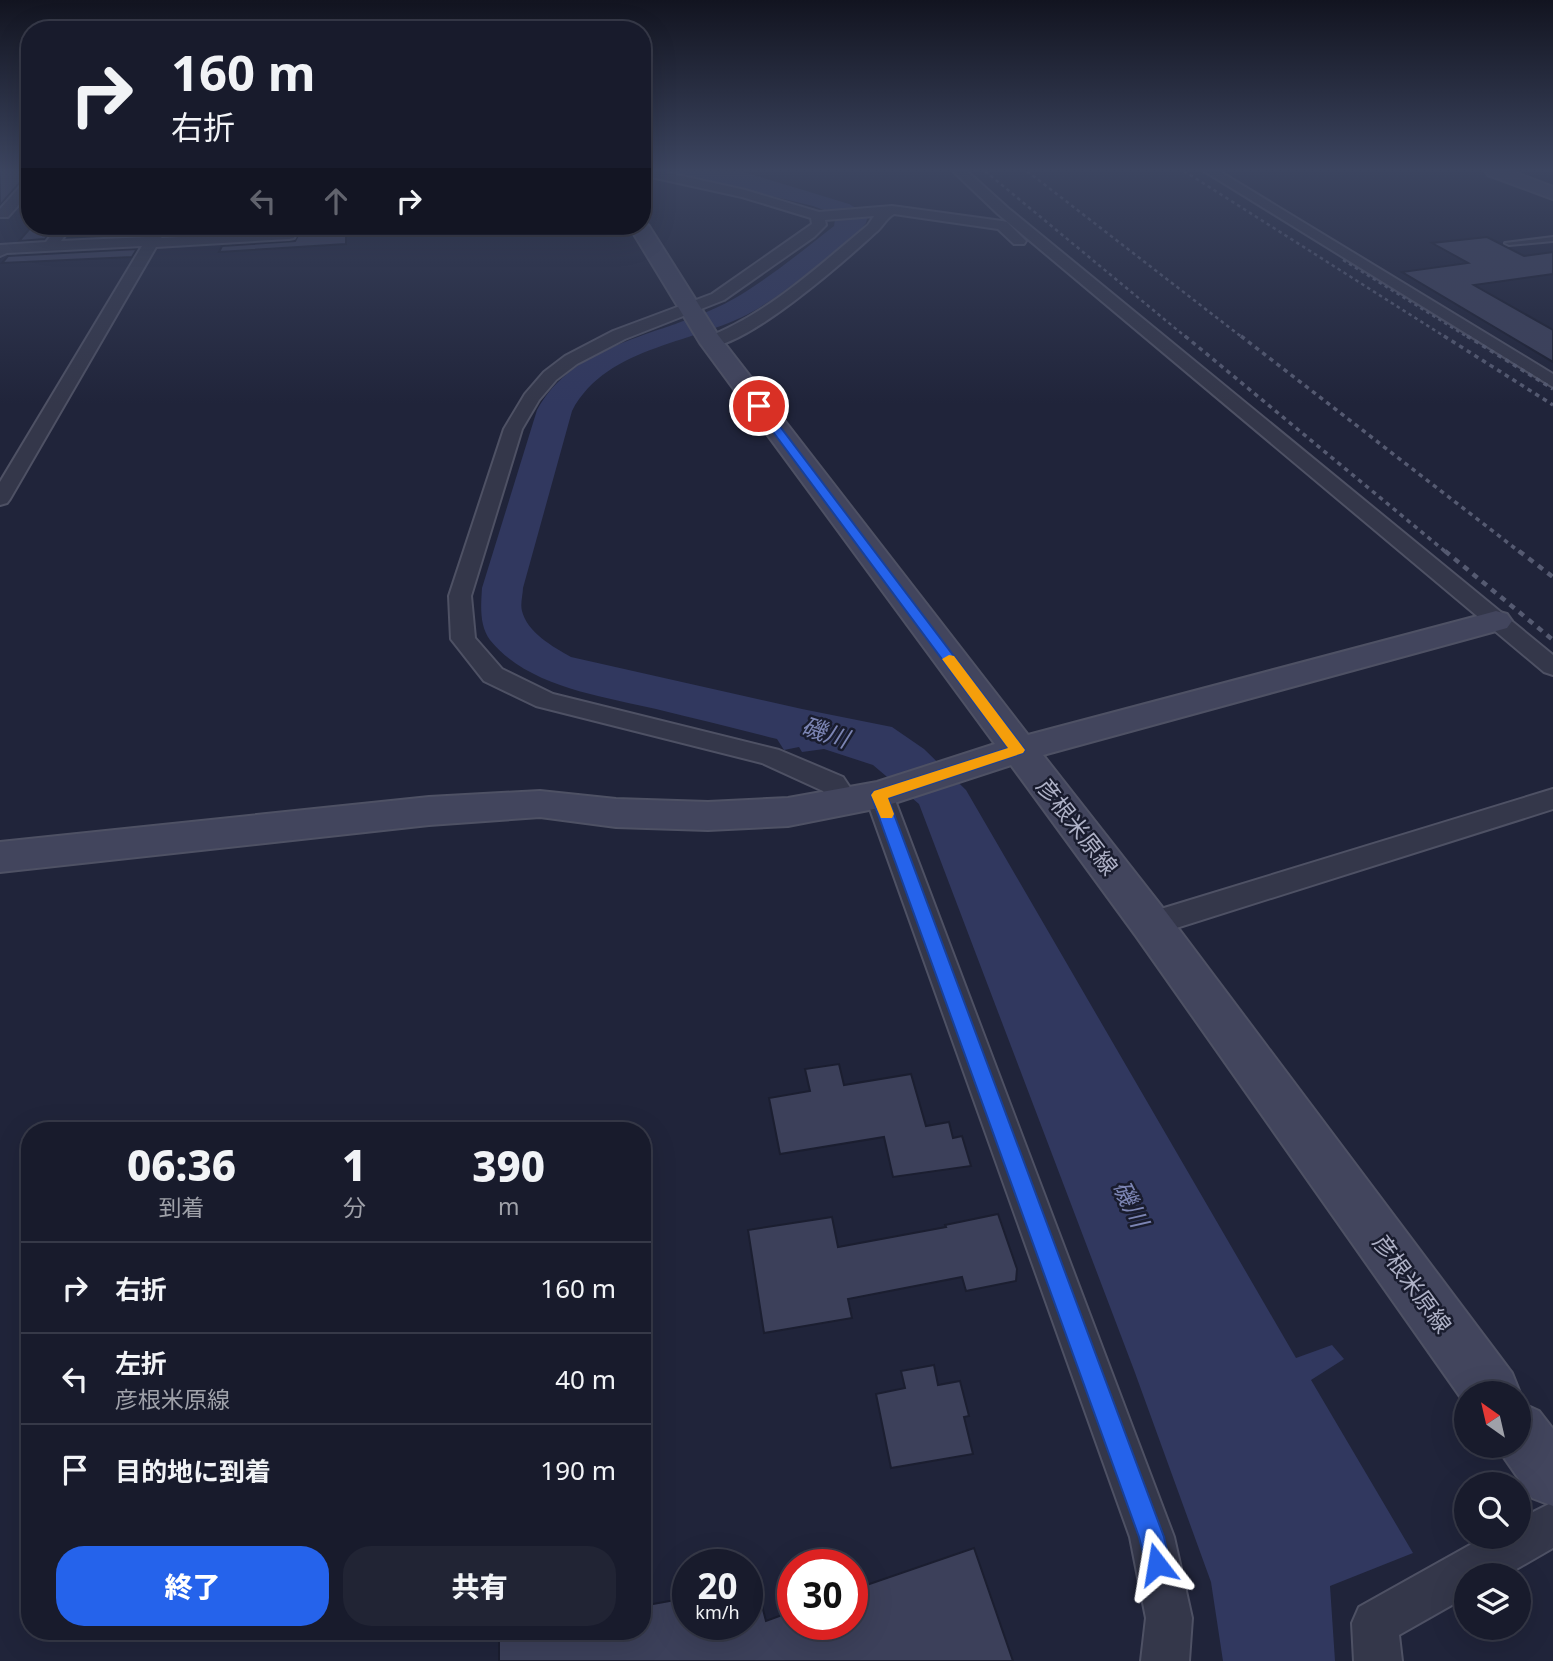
<!DOCTYPE html>
<html lang="ja">
<head>
<meta charset="utf-8">
<style>
	body { margin:0; font-family:"Noto Sans","Noto Sans JP",sans-serif; background:#212434; color:#f1f3f6; height:100vh; display:flex; flex-direction:column; font-size:26px; white-space:nowrap }
	* { box-sizing:border-box; margin:0 }
	p { font-size:23px; color:#9fa1a9 }
	.icon { flex:none; width:38px; height:38px; fill:none; stroke:currentColor; stroke-width:2; stroke-linecap:round; stroke-linejoin:round }
	.map { position:relative; flex:1; overflow:hidden }
	.details { position:absolute; left:21px; top:1122px; width:630px; height:518px; display:flex; flex-direction:column; background:#181b2c; border-radius:28px; box-shadow:0 7px 28px #0002,0 0 0 2px #363948 }
	.details>* { flex:none }
	.top-card { position:absolute; left:21px; top:21px; width:630px; height:214px; border-radius:28px; box-shadow:0 7px 28px #0002,0 0 0 2px #363948; background:#181b2c; color:#f1f3f6; overflow:hidden }
	.needle { width:46px; rotate:326deg }
	.buttons { position:absolute; left:1454px; top:1381px; display:grid; gap:14px }
	.buttons a { display:grid; place-items:center; width:77px; height:77px; border-radius:50%; background:#181b2c; box-shadow:0 7px 28px #0002,0 0 0 2px #363948; font-size:35px }
	.speed { position:absolute; left:672px; top:1549px; display:flex; gap:14px; font-size:35px; font-weight:700; text-align:center }
	.speed>* { display:grid; place-content:center; width:91px; height:91px; border-radius:50%; background:#181b2c; box-shadow:0 7px 28px #0002,0 0 0 2px #363948; line-height:1 }
	.speed small { font-size:18px; font-weight:400 }
	.speed .limit { border:10px solid #d22; background:#fff; color:#111 }
	.pin { position:absolute; display:grid; place-items:center; width:60px; height:60px; color:#fff; margin:-30px; border:4px solid #fff; border-radius:50%; box-shadow:0 2px 7px #0007 }
	.me { position:absolute; width:77px; margin:-38px; rotate:346deg; stroke-linejoin:round; filter:drop-shadow(0 0 5px #0008) }
	.turn { display:flex; align-items:center; gap:24px; height:147px; padding:0 35px; font-size:32px }
	.turn .icon { width:91px; height:91px; stroke-width:2.5 }
	.turn b { display:block; font-size:49px; line-height:60px }
	.lanes { display:flex; align-items:center; height:66px; padding:0 35px; background:#0003; justify-content:center; gap:35px; direction:ltr }
	.lanes .off { opacity:.35 }
	.eta { display:flex; justify-content:space-evenly; align-items:center; height:119px; text-align:center }
	.eta b { font-size:42px; font-weight:800; line-height:49px }
	.cta { display:flex; gap:14px; margin-top:auto; padding:14px 35px }
	.cta a { flex:1; height:80px; border-radius:28px; background:#2563eb; color:#fff; font-size:28px; font-weight:800; line-height:80px; text-align:center }
	.cta a+a { background:#212434; color:#f1f3f6 }
	ul { padding:0; list-style:none }
	li { display:flex; align-items:center; gap:21px; height:91px; padding:0 35px; border-top:2px solid #363948 }
	li div { flex:1 }
	li b { display:block; font-size:26px }
	li em { font-style:normal }
	.map>svg:first-child { display:block }
</style>
</head>
<body>
<div class="map">
<svg width="1553" height="1661" viewBox="0 0 1553 1661">
	<rect width="100%" height="100%" fill="#20243a"/>
	<path fill="#31385f" d="M 666,171 L 741,171 L 849,204 L 868,215 L 866,223 L 857,234 C 825,258 793,287 759,308 C 698,345 608,343 572,411 L 523,588 C 523,594 520,604 522,611 C 527,632 553,647 571,657 L 802,709 L 892,727 L 924,749 L 966,790 L 1296,1358 L 1332,1345 L 1344,1359 L 1311,1380 L 1413,1553 L 1330,1586 L 1335,1661 L 1223,1661 L 1211,1582 L 1134,1370 L 919,804 L 873,765 L 824,749 L 802,752 L 799,747 L 784,750 L 777,739 C 737,729 697,719 656,709 C 601,696 528,687 490,640 C 479,625 481,605 482,588 L 537,410 C 574,343 656,337 720,306 C 757,288 801,252 834,226 L 835,219 L 832,213 L 813,206 Z"/>
	<g fill="#3c405a" stroke="#1b1e30" stroke-width="2">
		<path d="M 0,171 L 30,171 L 30,177 L 23,179 L 0,205 Z"/>
		<path d="M 32,226 L 55,226 L 45,239 L 19,241 Z"/>
		<path d="M 75,226 L 99,226 L 97,229 L 151,226 L 146,234 L 66,238 Z"/>
		<path d="M 303,226 L 346,226 L 346,244 L 219,252 L 222,246 L 295,241 Z"/>
		<path d="M 1487,237 L 1524,256 L 1553,252 L 1553,274 L 1474,285 L 1553,330 L 1553,362 L 1402,272 L 1468,263 L 1432,243 Z"/>
		<path d="M 137,249 L 132,257 L 2,263 L 8,256 Z"/>
		<path d="M 839,1064 L 844,1085 L 911,1074 L 926,1126 L 949,1122 L 953,1138 L 962,1136 L 971,1166 L 893,1177 L 884,1137 L 780,1154 L 769,1098 L 810,1091 L 805,1069 Z"/>
		<path d="M 998,1214 L 1017,1269 L 1016,1281 L 966,1291 L 962,1277 L 848,1299 L 852,1318 L 764,1333 L 748,1230 L 832,1217 L 838,1247 L 946,1227 L 945,1225 Z"/>
		<path d="M 934,1365 L 938,1385 L 960,1381 L 969,1416 L 964,1417 L 973,1454 L 891,1468 L 876,1394 L 905,1388 L 901,1371 Z"/>
		<path d="M 974,1548 L 1013,1661 L 499,1661 L 499,1631 L 642,1631 L 642,1606 L 686,1598 L 688,1624 L 747,1624 L 747,1580 L 755,1579 L 766,1621 L 793,1611 L 793,1624 L 852,1624 L 852,1590 Z"/>
	</g>
	<g fill="none" stroke-linecap="round" stroke-linejoin="round">
		<g stroke="#4e5164" stroke-width="4">
			<path id="lane" d="M 1553,237 L 1553,241 L 1509,245 L 1505,243 Z"/>
		</g>
		<g stroke="#4e5164" stroke-width="4">
			<g id="street">
				<path d="M 642,171 L 660,171 L 745,190 L 819,212 L 892,206 L 1002,221 L 1007,222 L 1026,241 L 1024,244 L 1014,244 L 998,229 L 894,214 C 885,219 883,227 875,233 C 848,258 740,354 705,346 L 703,342 L 705,338 C 768,314 817,267 868,225 L 874,216 L 825,220 L 826,225 L 814,237 L 724,300 L 625,339 L 577,364 L 556,380 L 539,400 L 522,429 L 471,596 L 475,638 L 502,669 L 553,694 L 779,750 L 843,777 L 859,801 L 855,808 L 845,811 L 835,808 L 823,791 L 762,763 L 536,706 L 484,681 L 451,639 L 449,596 L 504,429 L 525,394 L 544,372 L 565,356 L 613,331 L 712,294 L 812,224 L 811,218 L 742,197 L 642,175 Z"/>
				<path d="M 953,171 L 967,171 L 1008,208 L 1553,655 L 1553,675 L 1544,672 L 998,214 Z"/>
				<path d="M 1204,171 L 1219,171 L 1553,374 L 1553,387 Z"/>
				<path d="M 30,180 L 30,192 L 8,217 L 0,217 L 0,209 L 25,181 Z"/>
				<path d="M 58,226 L 72,226 L 61,241 L 147,237 L 154,226 L 168,226 L 161,238 L 199,236 L 203,226 L 217,226 L 213,235 L 284,231 L 286,226 L 300,226 L 294,238 L 289,239 L 156,247 L 10,499 L 7,503 L 0,505 L 0,482 L 142,246 L 7,253 L 0,256 L 0,245 L 46,242 Z"/>
				<path d="M 879,785 L 889,788 L 893,795 L 1174,1537 L 1192,1618 L 1189,1661 L 1141,1661 L 1146,1618 L 1130,1537 L 865,795 L 869,788 Z"/>
				<path d="M 1553,789 L 1553,809 L 1151,936 L 1140,932 L 1136,924 L 1140,916 L 1151,912 Z"/>
				<path d="M 1553,1502 L 1553,1548 L 1506,1575 L 1466,1575 L 1466,1597 L 1399,1635 L 1402,1661 L 1354,1661 L 1352,1623 L 1359,1607 L 1486,1536 L 1519,1536 L 1519,1519 Z"/>
			</g>
		</g>
		<g stroke="#4e5164" stroke-width="4">
			<g id="secondary">
				<path d="M 1485,171 L 1511,171 L 1553,187 L 1553,199 L 1488,175 Z"/>
				<path d="M 642,221 L 649,226 L 718,335 L 1028,735 L 1485,614 L 1496,611 L 1507,614 L 1512,621 L 1507,628 L 1043,755 L 1166,912 L 1512,1373 L 1520,1393 L 1519,1396 L 1519,1393 L 1466,1393 L 1466,1405 L 1136,936 L 1011,765 L 879,808 L 788,826 L 708,830 L 616,827 L 540,817 L 429,825 L 0,872 L 0,842 L 429,797 L 540,791 L 616,799 L 708,802 L 788,798 L 877,782 L 995,744 L 700,343 L 629,226 L 642,226 Z"/>
				<path d="M 1519,1402 L 1539,1411 L 1553,1429 L 1553,1506 L 1532,1498 L 1496,1446 L 1519,1446 Z"/>
			</g>
		</g>
		<use href="#lane" fill="#34374a" fill-rule="evenodd"/>
		<use href="#street" fill="#34374a" fill-rule="evenodd"/>
		<use href="#secondary" fill="#42455d" fill-rule="evenodd"/>
		<g stroke="#555a71" stroke-width="2.5" stroke-dasharray="3.5 3.5" stroke-linecap="butt">
			<path d="M 985,171 L 1187,338"/>
			<path d="M 1027,171 L 1243,338"/>
			<path d="M 1184,171 L 1447,338"/>
			<path d="M 1343,260 L 1469,338"/>
		</g>
		<g stroke="#555a71" stroke-width="3.5" stroke-dasharray="4.5 4.5" stroke-linecap="butt">
			<path d="M 1185,336 L 1447,553"/>
			<path d="M 1241,336 L 1521,553"/>
			<path d="M 1444,336 L 1553,405"/>
			<path d="M 1467,336 L 1553,389"/>
		</g>
		<g stroke="#555a71" stroke-width="4.5" stroke-dasharray="6 6" stroke-linecap="butt">
			<path d="M 1445,551 L 1553,640"/>
			<path d="M 1519,551 L 1553,577"/>
		</g>
	</g>
	<linearGradient id="sky" x2="0" y2="1"><stop stop-color="#121420"/><stop offset="0.42" stop-color="#3c4560"/><stop offset="1" stop-color="#3c4560" stop-opacity="0"/></linearGradient>
	<rect width="1553" height="404" fill="url(#sky)"/>
	<path fill="#2563eb" stroke="#184099" stroke-width="2" d="M 756,404 L 763,404 L 1025,750 L 1023,753 L 888,798 L 1164,1537 L 1170,1564 L 1166,1573 L 1157,1577 L 1148,1573 L 1139,1537 L 871,795 L 874,791 L 1008,748 L 756,409 Z"/>
	<path fill="#f59e0b" d="M 949,655 L 954,656 L 1025,750 L 1023,753 L 888,798 L 894,814 L 892,818 L 881,818 L 871,795 L 874,791 L 1008,748 L 942,659 Z"/>
	<g text-anchor="middle" stroke-width="5" stroke-linejoin="round" paint-order="stroke">
		<g font-size="23" fill="#aeb1c6" stroke="#191c2e">
			<text transform="translate(1077 827) rotate(52)" y="8">彦根米原線</text>
			<text transform="translate(1412 1284) rotate(54)" y="8">彦根米原線</text>
		</g>
		<g font-size="24" font-style="italic" fill="#7c85b4" stroke="#191c2e">
			<text transform="translate(825 733) rotate(18)" y="8">磯川</text>
			<text transform="translate(1130 1204) rotate(63)" y="8">磯川</text>
		</g>
	</g>
</svg>
<div class="buttons">
<a><svg class="needle" viewBox="-14 -14 28 28"><path d="M0-13l5 13h-10z" fill="#e53935"/><path d="M0 13l5-13h-10z" fill="#9fa1a9"/></svg></a>
<a><svg class="icon" aria-label="search" viewBox="0 0 24 24"><circle cx="10" cy="10" r="6"/><path d="M15 15l6 6"/></svg></a>
<a><svg class="icon" aria-label="layers" viewBox="0 0 24 24"><path d="M12 4l9 5-9 5-9-5zM3 14l9 5 9-5"/></svg></a>
</div>
<div class="speed"><div>20<small>km/h</small></div><div class="limit">30</div></div>
<div class="pin" style="left:759px;top:406px;background:#d93025"><svg class="icon" aria-label="arrive" viewBox="0 0 24 24"><path d="M6 21V4h12l-3 4 3 4H6"/></svg></div>
<svg class="me" style="left:1157px;top:1564px" viewBox="-20 -20 40 40"><path d="M0-17L14 15 0 8-14 15z" fill="#2563eb" stroke="#fff" stroke-width="4"/></svg>
<div class="top-card">
<div class="turn"><svg class="icon" aria-label="right" viewBox="0 0 24 24"><path d="M7 20v-9h11M14 6l5 5-5 5"/></svg><div><b>160 m</b>右折</div></div>
<div class="lanes"><svg class="icon off" aria-label="left" viewBox="0 0 24 24"><path d="M17 20v-9H6M10 6l-5 5 5 5"/></svg><svg class="icon off" aria-label="ahead" viewBox="0 0 24 24"><path d="M12 20V5M6 11l6-6 6 6"/></svg><svg class="icon" aria-label="right" viewBox="0 0 24 24"><path d="M7 20v-9h11M14 6l5 5-5 5"/></svg></div>
</div>
<section class="details">
<div class="eta">
<div><b>06:36</b><p>到着</p></div>
<div><b>1</b><p>分</p></div>
<div><b>390</b><p>m</p></div>
</div>
<ul>
<li><svg class="icon" aria-label="right" viewBox="0 0 24 24"><path d="M7 20v-9h11M14 6l5 5-5 5"/></svg><div><b>右折</b></div><em>160 m</em></li>
<li><svg class="icon" aria-label="left" viewBox="0 0 24 24"><path d="M17 20v-9H6M10 6l-5 5 5 5"/></svg><div><b>左折</b><p>彦根米原線</p></div><em>40 m</em></li>
<li><svg class="icon" aria-label="arrive" viewBox="0 0 24 24"><path d="M6 21V4h12l-3 4 3 4H6"/></svg><div><b>目的地に到着</b></div><em>190 m</em></li>
</ul>
<div class="cta"><a>終了</a><a>共有</a></div>
</section>
</div>
</body>
</html>
